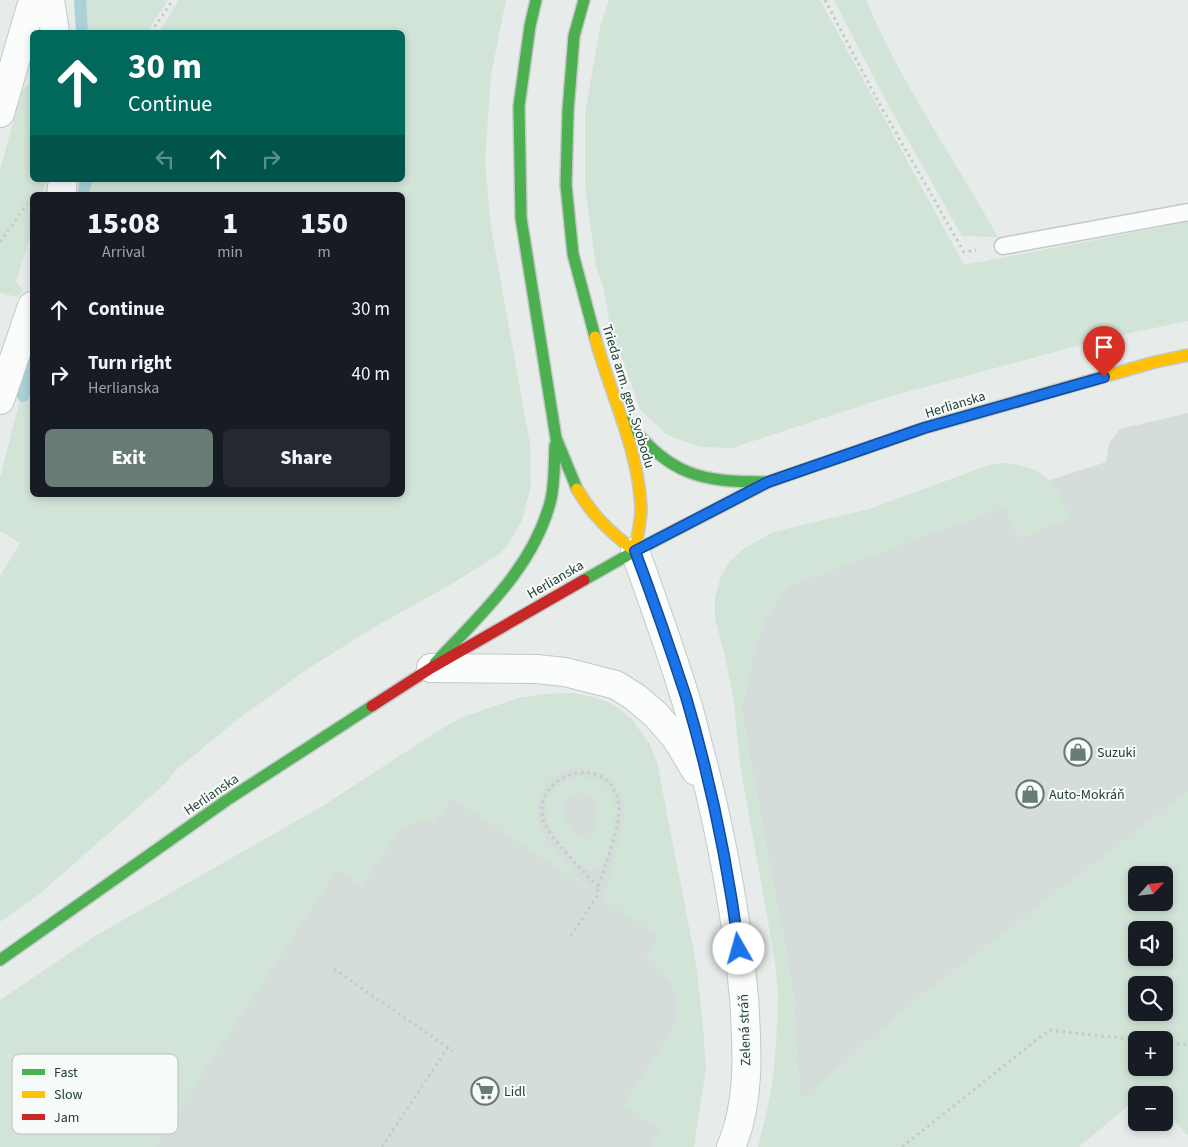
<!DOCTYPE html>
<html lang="en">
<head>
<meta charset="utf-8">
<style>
	body { margin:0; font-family:"Source Sans 3",sans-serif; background:#242831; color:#f1f3f6; height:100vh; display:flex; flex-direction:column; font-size:19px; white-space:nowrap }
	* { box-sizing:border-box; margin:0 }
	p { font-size:16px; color:#9ea1a6 }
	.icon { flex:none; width:28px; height:28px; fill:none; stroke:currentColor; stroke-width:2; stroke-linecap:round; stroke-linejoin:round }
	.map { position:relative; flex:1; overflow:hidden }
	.drawer { position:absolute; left:30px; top:192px; width:375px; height:305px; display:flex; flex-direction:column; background:#171b24; border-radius:8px; box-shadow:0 2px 8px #0003 }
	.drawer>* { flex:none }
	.hud { position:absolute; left:30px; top:30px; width:375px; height:152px; border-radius:8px; box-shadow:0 2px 8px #0003; background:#00695c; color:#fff; overflow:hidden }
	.needle { width:32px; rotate:63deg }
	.fabs { position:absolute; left:1128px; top:866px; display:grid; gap:10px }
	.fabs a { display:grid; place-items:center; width:45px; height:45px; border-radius:8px; background:#171b24; box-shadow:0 2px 8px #0003; font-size:25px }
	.pin { position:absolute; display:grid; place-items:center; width:42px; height:42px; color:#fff; margin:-51px -21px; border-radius:50% 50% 50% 0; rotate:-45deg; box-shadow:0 0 5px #0007 }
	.pin .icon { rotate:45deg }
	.me { position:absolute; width:55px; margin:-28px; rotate:353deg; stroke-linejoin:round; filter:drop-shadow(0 0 4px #0008) }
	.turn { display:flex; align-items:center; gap:18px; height:105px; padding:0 15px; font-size:22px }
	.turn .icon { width:65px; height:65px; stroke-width:2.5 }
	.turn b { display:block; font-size:35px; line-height:42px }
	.lanes { display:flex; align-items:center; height:48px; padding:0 15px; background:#0003; justify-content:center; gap:25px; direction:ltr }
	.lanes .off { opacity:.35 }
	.eta { display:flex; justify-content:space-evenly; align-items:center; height:85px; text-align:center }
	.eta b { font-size:30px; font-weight:800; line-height:35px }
	.button { display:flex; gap:10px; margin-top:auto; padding:10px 15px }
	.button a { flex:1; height:58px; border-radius:8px; background:#687c76; color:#fff; font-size:20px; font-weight:800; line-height:58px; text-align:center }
	.button a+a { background:#242831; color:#f1f3f6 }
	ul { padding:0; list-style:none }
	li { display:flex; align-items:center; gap:15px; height:65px; padding:0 15px }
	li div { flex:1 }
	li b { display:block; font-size:19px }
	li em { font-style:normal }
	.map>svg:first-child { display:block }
</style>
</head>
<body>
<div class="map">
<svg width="1188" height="1147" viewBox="0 0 1188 1147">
	<rect width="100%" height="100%" fill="#e7ecea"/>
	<g fill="#d5ddda">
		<path d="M 1188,413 L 1188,792 L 914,1002 L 800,1101 L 792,987 L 741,710 L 755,647 L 768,614 L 780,597 L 794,581 L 997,497 L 1106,462 L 1109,443 L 1120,429 Z"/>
		<path d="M 571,693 L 596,698 L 608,702 L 621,710 L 632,720 L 649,743 L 657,763 L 694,953 L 702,1018 L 706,1067 L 687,1147 L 0,1147 L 326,804 L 435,733 L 461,718 L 519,698 L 545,694 Z"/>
	</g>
	<g fill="#d1e4d7" fill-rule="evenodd">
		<path d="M 83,0 L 168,0 L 147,32 L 85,32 Z"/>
		<path d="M 179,0 L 506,0 L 491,75 L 485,161 L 491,227 L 530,444 L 531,486 L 522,520 L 508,545 L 498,555 L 448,586 L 378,625 L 309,668 L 238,719 L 175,771 L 167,782 L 36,897 L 0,922 L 0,576 L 20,543 L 0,531 L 0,478 L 21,396 L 26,395 L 32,374 L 32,495 L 402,495 L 402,195 L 86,195 L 89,180 L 402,180 L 402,32 L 159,32 Z"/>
		<path d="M 609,0 L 820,0 L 964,265 L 1188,222 L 1188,321 L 1106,338 L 881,399 L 732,448 L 700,447 L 667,435 L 640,409 L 623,361 L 612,338 L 604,290 L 596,266 L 585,188 L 585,114 L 600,27 Z"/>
		<path d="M 834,0 L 866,0 C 901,84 954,158 998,237 L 962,236 L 886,101 Z"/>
		<path d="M 29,84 L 32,85 L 32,180 L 45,180 L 43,195 L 32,195 L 32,229 L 16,282 L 23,289 L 18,297 L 0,293 L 0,170 L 22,91 Z"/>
		<path d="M 1004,463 C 1043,466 1059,482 1069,519 L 1017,539 L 1005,507 L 789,586 L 768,614 L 755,647 L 741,710 L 792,987 L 800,1101 L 914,1002 L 1188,792 L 1188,1135 L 1184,1132 L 1164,1107 L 1164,1095 L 1155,1095 L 1149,1089 L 1141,1095 L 1136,1095 L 1136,1099 L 1079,1147 L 758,1147 L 768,1106 L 773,1077 L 776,1045 L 778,997 L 775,961 L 740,765 L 734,704 L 726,660 L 715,619 L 715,597 L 721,576 L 730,561 L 745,548 L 773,532 L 869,509 L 989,465 ZM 1136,875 L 1164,875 L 1164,902 L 1136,902 ZM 1136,930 L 1164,930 L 1164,958 L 1136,958 ZM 1136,985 L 1164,985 L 1164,1012 L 1136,1012 ZM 1136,1040 L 1164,1040 L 1164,1068 L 1136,1068 Z"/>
		<path d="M 571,693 C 617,699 640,721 657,763 L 697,971 L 702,1018 L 706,1067 L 694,1147 L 650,1147 L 660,1130 L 623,1105 L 671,1032 L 677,1018 L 677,996 L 669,982 L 645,960 L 658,936 L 604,900 C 609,881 613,863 618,844 C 621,832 625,819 624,807 C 624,799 620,792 615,786 C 591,755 545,766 538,805 C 537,812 537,821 540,827 C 547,844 577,875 590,890 L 452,798 L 434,823 C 419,817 407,823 396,834 L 362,886 L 337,870 L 154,1147 L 0,1147 L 0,1000 L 95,936 L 326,804 L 435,733 L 461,718 L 519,698 L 545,694 Z"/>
		<path d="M 582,777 C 591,779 599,780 606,787 C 610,793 614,801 615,808 C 616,817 608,852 604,861 C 602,865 598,869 593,870 C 591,870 588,870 586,869 C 577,865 548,827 547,818 C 543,794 560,780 582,777 ZM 583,793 L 592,797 L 599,807 L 596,821 L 588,844 L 571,829 L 562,817 L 565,803 L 576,794 Z"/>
	</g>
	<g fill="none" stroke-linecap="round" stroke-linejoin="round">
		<g stroke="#a9d2d8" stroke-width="12">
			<path d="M 80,0 L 82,32"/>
			<path d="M 83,195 L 86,180"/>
			<path d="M 23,396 L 32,364"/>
		</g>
		<g stroke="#c4c9c7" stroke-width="19">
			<path id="lane" d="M 1003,246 L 1188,212"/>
		</g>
		<g stroke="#c4c9c7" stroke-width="30">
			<g id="street">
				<path d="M 50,0 L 55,32"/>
				<path d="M 0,113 L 33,0"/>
				<path d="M 61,195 L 63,180"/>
				<path d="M 0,400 L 32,306"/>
				<path d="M 635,551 C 652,599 670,648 685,697 C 692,718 696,739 702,760 C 722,838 737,917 744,998 C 747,1046 751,1101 731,1147"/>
				<path d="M 431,668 L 536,669 L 565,672 L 616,685 L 635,697 L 656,715 L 676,738 L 696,771"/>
			</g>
		</g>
		<g stroke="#c2c9c7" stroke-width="14">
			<g id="fast">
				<path d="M 536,0 L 530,26 L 519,106 L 521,218 L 556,438 L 577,489"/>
				<path d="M 584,0 L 574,36 L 568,111 L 566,185 L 573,254 L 595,337"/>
				<path d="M 627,422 C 673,476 699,482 768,482"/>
				<path d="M 584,580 L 635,551 L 768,482 L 924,428 L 977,413"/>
				<path d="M 435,663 C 480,615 535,566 551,499 C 555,481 554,463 555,445"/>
				<path d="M 0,960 L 227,800 L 372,706"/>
			</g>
		</g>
		<g stroke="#c2c9c7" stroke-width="14">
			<g id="slow">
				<path d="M 977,413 L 1155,362 L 1188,355"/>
				<path d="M 577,489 C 592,515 611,533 635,551 C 637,537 641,522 641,509 C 639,449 610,394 595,337"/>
			</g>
		</g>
		<g stroke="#c2c9c7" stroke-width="14">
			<path id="jam" d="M 372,706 L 431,668 L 584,580"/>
		</g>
		<g stroke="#c3cbc8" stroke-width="3" stroke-dasharray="2.5 4" stroke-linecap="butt">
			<path d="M 825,0 L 879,103 L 964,252 L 976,250"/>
			<path d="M 151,32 L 173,0"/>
			<path d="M 0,242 L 27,204"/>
			<path d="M 571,936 L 597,896 L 598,887 C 605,866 621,826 619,805 C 611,748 528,774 544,822 C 550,839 585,873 598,887"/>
			<path d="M 334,969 L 453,1051"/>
			<path d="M 1164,1043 L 1188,1045"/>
			<path d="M 382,1147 L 448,1047"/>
			<path d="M 902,1147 L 1049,1030 L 1138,1040"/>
		</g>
		<use href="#lane" stroke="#fbfcfc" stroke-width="16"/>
		<use href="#street" stroke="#fbfcfc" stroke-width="28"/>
		<use href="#fast" stroke="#4caf50" stroke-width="11"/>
		<use href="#slow" stroke="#ffc107" stroke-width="11"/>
		<use href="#jam" stroke="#c62828" stroke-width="11"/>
	</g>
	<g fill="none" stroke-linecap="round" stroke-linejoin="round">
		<g stroke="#114b97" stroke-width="12">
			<path id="route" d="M 739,949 C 728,866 710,778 686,697 C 670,648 653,599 635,551 L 768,482 L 924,428 L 1104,377"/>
		</g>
		<use href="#route" stroke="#1a73e8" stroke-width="9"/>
	</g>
	<defs>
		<g id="shop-ring" transform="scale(1.4375)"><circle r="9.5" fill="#f6faf8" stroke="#687c76" stroke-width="1.5"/><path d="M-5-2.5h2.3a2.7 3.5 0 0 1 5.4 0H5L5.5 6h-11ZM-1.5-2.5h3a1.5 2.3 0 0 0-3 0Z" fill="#687c76"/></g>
		<g id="supermarket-ring" transform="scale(1.4375)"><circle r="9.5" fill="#f6faf8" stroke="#687c76" stroke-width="1.5"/><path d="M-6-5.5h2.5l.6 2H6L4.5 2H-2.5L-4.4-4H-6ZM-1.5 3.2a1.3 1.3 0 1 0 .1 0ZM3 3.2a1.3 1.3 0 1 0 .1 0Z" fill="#687c76"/></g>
	</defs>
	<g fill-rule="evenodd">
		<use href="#shop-ring" x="1078" y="752"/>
		<use href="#shop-ring" x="1030" y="794"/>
		<use href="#supermarket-ring" x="485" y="1091"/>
	</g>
	<g text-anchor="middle" stroke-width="4" stroke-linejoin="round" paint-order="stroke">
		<g font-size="14" fill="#244038" stroke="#f6faf8">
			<text transform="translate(629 396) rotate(73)" y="5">Trieda arm. gen. Svobodu</text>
			<text transform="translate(955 404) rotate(-17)" y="5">Herlianska</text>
			<text transform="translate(555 579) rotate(-30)" y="5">Herlianska</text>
			<text transform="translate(211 794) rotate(-34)" y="5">Herlianska</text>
			<text transform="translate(744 1030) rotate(-92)" y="5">Zelená stráň</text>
		</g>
		<g font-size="14" fill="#244038" stroke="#f6faf8" text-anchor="start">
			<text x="1097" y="757">Suzuki</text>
			<text x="1049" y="799">Auto-Mokráň</text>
			<text x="504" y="1096">Lidl</text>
		</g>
	</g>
	<rect x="12" y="1054" width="166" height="80" rx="8" fill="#f6faf8" stroke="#b7c2be" stroke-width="1"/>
	<rect x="22" y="1069" width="23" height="6" fill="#4caf50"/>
	<rect x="22" y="1091" width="23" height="7" fill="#ffc107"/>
	<rect x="22" y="1114" width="23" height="6" fill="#c62828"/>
	<g font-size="14" fill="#244038">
		<text x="54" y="1077">Fast</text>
		<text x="54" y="1099">Slow</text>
		<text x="54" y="1122">Jam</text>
	</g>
</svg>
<div class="fabs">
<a><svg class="needle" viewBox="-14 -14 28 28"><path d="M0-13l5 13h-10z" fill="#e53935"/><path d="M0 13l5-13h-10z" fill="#9ea1a6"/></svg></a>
<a><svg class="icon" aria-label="sound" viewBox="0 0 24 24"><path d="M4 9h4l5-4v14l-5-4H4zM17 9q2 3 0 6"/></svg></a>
<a><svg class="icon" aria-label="search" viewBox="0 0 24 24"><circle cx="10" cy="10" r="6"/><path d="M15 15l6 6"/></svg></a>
<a>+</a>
<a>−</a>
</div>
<div class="pin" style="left:1104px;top:377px;background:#d93025"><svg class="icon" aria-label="arrive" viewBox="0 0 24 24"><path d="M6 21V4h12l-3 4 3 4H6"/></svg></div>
<svg class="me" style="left:739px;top:949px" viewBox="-20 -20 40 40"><circle r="19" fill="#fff"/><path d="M0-13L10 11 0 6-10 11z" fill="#1a73e8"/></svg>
<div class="hud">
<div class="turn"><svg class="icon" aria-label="ahead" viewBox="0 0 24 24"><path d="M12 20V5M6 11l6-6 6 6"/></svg><div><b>30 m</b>Continue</div></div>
<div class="lanes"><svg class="icon off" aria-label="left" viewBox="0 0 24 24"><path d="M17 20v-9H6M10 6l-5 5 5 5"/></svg><svg class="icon" aria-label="ahead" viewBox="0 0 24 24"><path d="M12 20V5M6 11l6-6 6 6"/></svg><svg class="icon off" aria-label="right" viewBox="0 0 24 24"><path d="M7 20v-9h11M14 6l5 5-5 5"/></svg></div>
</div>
<section class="drawer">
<div class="eta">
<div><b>15:08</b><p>Arrival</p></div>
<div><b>1</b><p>min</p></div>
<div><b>150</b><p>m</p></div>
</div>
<ul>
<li><svg class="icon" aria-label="ahead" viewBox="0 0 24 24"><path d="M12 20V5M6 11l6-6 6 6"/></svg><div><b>Continue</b></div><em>30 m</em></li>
<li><svg class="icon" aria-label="right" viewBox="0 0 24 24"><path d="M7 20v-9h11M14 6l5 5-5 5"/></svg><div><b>Turn right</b><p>Herlianska</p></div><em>40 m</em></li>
</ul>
<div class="button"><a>Exit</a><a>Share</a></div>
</section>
</div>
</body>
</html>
